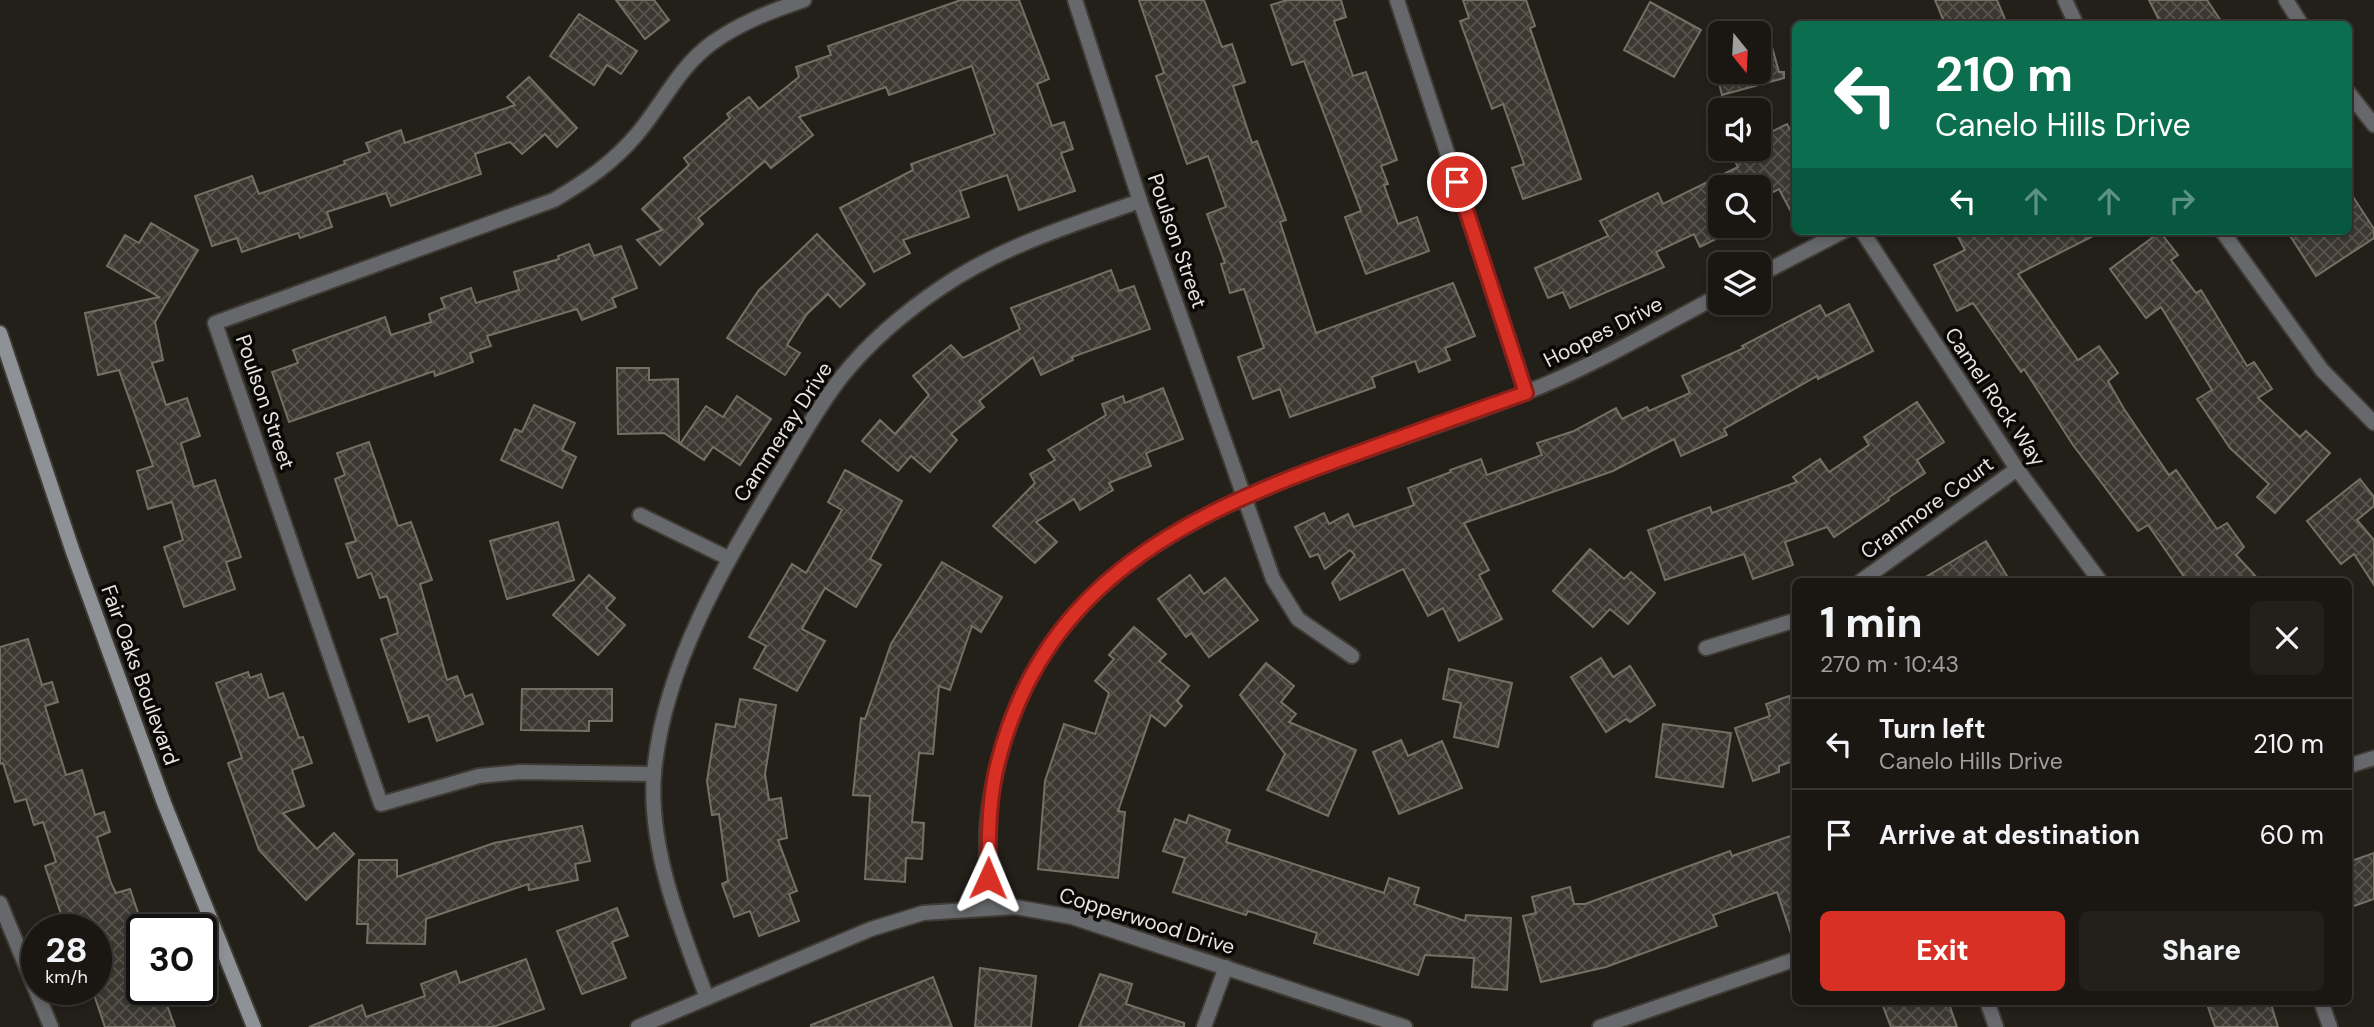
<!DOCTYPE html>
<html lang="en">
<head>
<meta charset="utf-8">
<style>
	body { margin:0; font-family:"DM Sans",sans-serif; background:#23201c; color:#f1f3f6; height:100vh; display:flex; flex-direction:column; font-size:26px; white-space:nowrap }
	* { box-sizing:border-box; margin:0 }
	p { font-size:23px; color:#9f9fa0 }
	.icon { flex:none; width:38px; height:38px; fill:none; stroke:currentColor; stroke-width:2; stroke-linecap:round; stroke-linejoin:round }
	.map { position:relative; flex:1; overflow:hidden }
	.details { position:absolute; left:1792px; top:578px; width:560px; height:427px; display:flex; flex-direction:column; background:#1a1713; border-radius:10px; box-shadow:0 4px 10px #0003,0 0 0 2px #383633 }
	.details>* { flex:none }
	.guide { position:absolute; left:1792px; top:21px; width:560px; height:214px; border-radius:10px; box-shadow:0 4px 10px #0003,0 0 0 2px #383633; background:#0b6e4f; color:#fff; overflow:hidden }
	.needle { width:46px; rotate:162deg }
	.buttons { position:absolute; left:1708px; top:21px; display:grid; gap:14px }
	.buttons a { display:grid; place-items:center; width:63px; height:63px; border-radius:10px; background:#1a1713; box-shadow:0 4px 10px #0003,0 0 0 2px #383633; font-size:35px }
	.speed { position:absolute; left:21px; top:914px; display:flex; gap:14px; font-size:35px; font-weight:700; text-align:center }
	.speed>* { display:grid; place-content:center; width:91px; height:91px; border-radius:50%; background:#1a1713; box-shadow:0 4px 10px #0003,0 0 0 2px #383633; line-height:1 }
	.speed small { font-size:18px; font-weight:400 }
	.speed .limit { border:4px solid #111; border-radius:10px; background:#fff; color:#111 }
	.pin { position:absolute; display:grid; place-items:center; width:60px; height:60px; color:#fff; margin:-30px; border:4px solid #fff; border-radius:50%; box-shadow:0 2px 7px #0007 }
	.me { position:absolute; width:77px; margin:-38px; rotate:1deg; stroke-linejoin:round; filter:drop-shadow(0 0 5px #0008) }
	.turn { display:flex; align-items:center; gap:24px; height:147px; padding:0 28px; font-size:32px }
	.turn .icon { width:91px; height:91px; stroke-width:2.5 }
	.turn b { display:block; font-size:49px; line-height:60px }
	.lanes { display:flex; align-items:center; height:66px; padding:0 28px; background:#0003; justify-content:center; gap:35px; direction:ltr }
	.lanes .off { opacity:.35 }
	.round { display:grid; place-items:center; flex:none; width:74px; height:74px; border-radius:10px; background:#23201c }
	.headline { display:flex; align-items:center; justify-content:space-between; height:119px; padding:0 28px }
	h1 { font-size:42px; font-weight:800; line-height:52px }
	.cta { display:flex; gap:14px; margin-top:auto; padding:14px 28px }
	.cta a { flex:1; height:80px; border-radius:10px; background:#d93025; color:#fff; font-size:28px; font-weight:800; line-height:80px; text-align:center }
	.cta a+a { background:#23201c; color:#f1f3f6 }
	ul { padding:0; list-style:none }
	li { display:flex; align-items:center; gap:21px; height:91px; padding:0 28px; border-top:2px solid #383633 }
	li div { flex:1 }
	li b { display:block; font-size:26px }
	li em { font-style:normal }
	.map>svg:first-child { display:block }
</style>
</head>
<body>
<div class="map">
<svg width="2374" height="1027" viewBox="0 0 2374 1027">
	<defs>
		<pattern id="building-cross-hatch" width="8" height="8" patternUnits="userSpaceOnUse" patternTransform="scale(1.75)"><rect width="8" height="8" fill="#3c3831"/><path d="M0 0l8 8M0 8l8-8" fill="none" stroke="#58554f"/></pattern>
	</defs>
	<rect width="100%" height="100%" fill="#231f19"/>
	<g fill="url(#building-cross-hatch)" stroke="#747068" stroke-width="2">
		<path d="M 616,0 L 654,0 L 669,20 L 645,39 Z"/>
		<path d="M 961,0 L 1019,0 L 1049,79 L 1037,84 L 1052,126 L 1064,122 L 1073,149 L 1061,153 L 1075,191 L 1019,210 L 1007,175 L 960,191 L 969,217 L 903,240 L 910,253 L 874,272 L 840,208 L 913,170 L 911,164 L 995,134 L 972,66 L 889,95 L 886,87 L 799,117 L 813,135 L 771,168 L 765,161 L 698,218 L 703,224 L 660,265 L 637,240 L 662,230 L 642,209 L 689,165 L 684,158 L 730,118 L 727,114 L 749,97 L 759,109 L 799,77 L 796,67 L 831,55 L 828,46 Z"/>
		<path d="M 1139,0 L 1204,0 L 1222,47 L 1232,44 L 1245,82 L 1233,86 L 1252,143 L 1257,141 L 1286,220 L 1280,222 L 1316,333 L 1453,283 L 1475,336 L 1445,348 L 1450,360 L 1419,372 L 1415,361 L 1372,377 L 1375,387 L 1290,417 L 1280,389 L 1253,399 L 1238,357 L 1264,348 L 1244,289 L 1230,293 L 1221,264 L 1225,263 L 1207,214 L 1226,207 L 1208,156 L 1187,164 L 1156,76 L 1164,73 Z"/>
		<path d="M 1287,0 L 1341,0 L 1346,17 L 1334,21 L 1353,76 L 1366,72 L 1397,160 L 1381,166 L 1388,184 L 1384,185 L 1398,224 L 1417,217 L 1429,251 L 1366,274 L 1345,217 L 1361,211 L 1304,61 L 1292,65 L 1271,5 Z"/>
		<path d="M 1463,0 L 1526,0 L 1535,26 L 1530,28 L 1581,179 L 1523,199 L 1512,168 L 1524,164 L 1503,104 L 1492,109 L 1460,21 L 1469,18 Z"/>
		<path d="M 1935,0 L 1997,0 L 2007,24 L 1945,24 Z"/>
		<path d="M 2149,0 L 2207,0 L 2223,24 L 2161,24 Z"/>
		<path d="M 1650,2 L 1701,30 L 1674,77 L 1624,50 Z"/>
		<path d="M 579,14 L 637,51 L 621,74 L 607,65 L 594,85 L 550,56 Z"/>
		<path d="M 1759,22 L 1765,22 L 1779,72 L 1784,72 L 1784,78 L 1722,95 L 1716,72 L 1759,72 Z"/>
		<path d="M 529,77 L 577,128 L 557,147 L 545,134 L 522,154 L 510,142 L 475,154 L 481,174 L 391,206 L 386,193 L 327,212 L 332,227 L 300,238 L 298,233 L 242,252 L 237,238 L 212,246 L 195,196 L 252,176 L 259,194 L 345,164 L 344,161 L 370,152 L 366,143 L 401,130 L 405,143 L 515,105 L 507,97 Z"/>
		<path d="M 1787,124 L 1796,141 L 1796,221 L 1779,189 L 1759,199 L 1759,187 L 1720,187 L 1720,237 L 1700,247 L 1694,234 L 1656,252 L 1664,267 L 1570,308 L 1563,292 L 1548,298 L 1535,268 L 1608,236 L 1600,221 L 1658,193 L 1663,204 L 1738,167 L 1728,149 L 1759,149 L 1759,138 Z"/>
		<path d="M 2348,189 L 2374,229 L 2374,238 L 2316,276 L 2287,231 L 2348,231 Z"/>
		<path d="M 151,223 L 198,250 L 155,322 L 163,360 L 152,363 L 166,405 L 187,398 L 200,436 L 181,443 L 194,487 L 215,480 L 241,557 L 226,562 L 235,589 L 184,607 L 164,547 L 183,540 L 172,502 L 148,509 L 137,471 L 153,466 L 119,370 L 98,375 L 85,313 L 159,297 L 107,266 L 125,235 L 139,243 Z"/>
		<path d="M 1955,231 L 2103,231 L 2018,274 L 2078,360 L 2099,346 L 2118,373 L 2108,381 L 2124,409 L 2169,475 L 2176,470 L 2217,529 L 2227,523 L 2244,547 L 2236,555 L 2260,581 L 2187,581 L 2148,525 L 2138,531 L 2073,445 L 2024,369 L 2021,372 L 1973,303 L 1957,311 L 1934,265 L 1965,250 Z"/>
		<path d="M 2160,232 L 2178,255 L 2171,260 L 2196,293 L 2201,290 L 2247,366 L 2254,362 L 2272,389 L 2258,398 L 2300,437 L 2306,431 L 2330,453 L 2275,513 L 2257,497 L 2269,484 L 2230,448 L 2197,399 L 2212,390 L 2161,307 L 2146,318 L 2110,269 Z"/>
		<path d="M 817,234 L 865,284 L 840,307 L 828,294 L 807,314 L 787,345 L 800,353 L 785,375 L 727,338 L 759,290 Z"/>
		<path d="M 589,244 L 594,256 L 621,246 L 637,288 L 612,298 L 616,307 L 582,320 L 577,309 L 487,336 L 491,346 L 470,353 L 473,362 L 435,376 L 434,371 L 289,422 L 272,372 L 298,363 L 293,350 L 385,317 L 391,335 L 431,322 L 429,314 L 445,308 L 441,298 L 471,288 L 476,303 L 519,290 L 514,272 L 559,259 L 558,256 Z"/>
		<path d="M 1111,270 L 1119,291 L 1134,286 L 1150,329 L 1072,357 L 1073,360 L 1041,375 L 1033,357 L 979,401 L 984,407 L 951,434 L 957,440 L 930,472 L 911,456 L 898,471 L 862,441 L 880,420 L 895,434 L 929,395 L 913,376 L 951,345 L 963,358 L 1020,329 L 1011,308 Z"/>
		<path d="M 1849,304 L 1873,351 L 1818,379 L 1817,376 L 1724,429 L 1727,435 L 1681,456 L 1674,439 L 1613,471 L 1464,523 L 1489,570 L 1479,575 L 1502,619 L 1459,641 L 1443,608 L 1428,616 L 1403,569 L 1340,600 L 1332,583 L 1355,555 L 1350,550 L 1325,569 L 1318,554 L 1310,557 L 1295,527 L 1324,513 L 1329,524 L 1348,514 L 1354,527 L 1414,505 L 1408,488 L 1451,472 L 1450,470 L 1481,459 L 1487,475 L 1542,455 L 1537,443 L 1574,431 L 1616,408 L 1622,419 L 1647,407 L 1649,411 L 1690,393 L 1682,376 L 1744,348 L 1742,346 L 1820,305 L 1826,316 Z"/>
		<path d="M 617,368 L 649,368 L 649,380 L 678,379 L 679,443 L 664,433 L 618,434 Z"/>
		<path d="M 1163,388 L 1183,439 L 1146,453 L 1151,466 L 1109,483 L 1113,490 L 1080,510 L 1074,499 L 1036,522 L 1057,542 L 1035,563 L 993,526 L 1035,483 L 1030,474 L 1055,460 L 1048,450 L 1106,415 L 1102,404 L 1123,396 L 1125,403 Z"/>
		<path d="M 737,396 L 771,419 L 740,465 L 713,447 L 704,460 L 680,444 L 706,406 L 723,417 Z"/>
		<path d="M 1917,402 L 1944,442 L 1917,460 L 1925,473 L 1888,498 L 1889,500 L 1834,537 L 1827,527 L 1785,542 L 1793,565 L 1753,579 L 1744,554 L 1665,580 L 1648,530 L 1710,507 L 1712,513 L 1797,482 L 1793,477 L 1820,459 L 1829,472 L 1869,445 L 1864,437 Z"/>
		<path d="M 534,405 L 575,423 L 562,450 L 576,457 L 562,488 L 501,460 L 515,429 L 522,432 Z"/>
		<path d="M 369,442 L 398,526 L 411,522 L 432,580 L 420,584 L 447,680 L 457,676 L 465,697 L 472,694 L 483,724 L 437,741 L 428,715 L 409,722 L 381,639 L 398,633 L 387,596 L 380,598 L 371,573 L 358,578 L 346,544 L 356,541 L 335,479 L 345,475 L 337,453 Z"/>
		<path d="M 845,470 L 902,501 L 870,559 L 881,565 L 856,607 L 825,588 L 802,629 L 825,641 L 797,691 L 754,668 L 766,646 L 749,637 L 792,564 L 806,573 L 842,510 L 828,502 Z"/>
		<path d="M 2360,479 L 2374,497 L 2374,506 L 2357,520 L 2374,540 L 2374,585 L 2354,554 L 2341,564 L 2307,521 Z"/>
		<path d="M 558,522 L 574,580 L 507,599 L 490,541 Z"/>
		<path d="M 1986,541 L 2010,581 L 1919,581 Z"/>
		<path d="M 1590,549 L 1624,579 L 1631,572 L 1655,593 L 1628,624 L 1610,609 L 1593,627 L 1553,591 Z"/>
		<path d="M 942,562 L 1002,597 L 981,632 L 972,626 L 950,690 L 939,686 L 933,754 L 919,753 L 912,822 L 924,823 L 922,859 L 906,858 L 905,882 L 865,879 L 870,796 L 853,795 L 861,718 L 865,719 L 891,644 Z"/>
		<path d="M 589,575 L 615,598 L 606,608 L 625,625 L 598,655 L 553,615 Z"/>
		<path d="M 1190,575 L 1204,594 L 1225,578 L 1258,620 L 1209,657 L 1191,633 L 1186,637 L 1158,599 Z"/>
		<path d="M 1134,627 L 1166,654 L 1159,661 L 1189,686 L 1177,701 L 1182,706 L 1165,726 L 1151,715 L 1118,811 L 1125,812 L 1118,878 L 1038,869 L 1045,781 L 1064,724 L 1095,734 L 1109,693 L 1095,681 L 1114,659 L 1109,655 Z"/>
		<path d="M 28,639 L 42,685 L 52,682 L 58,702 L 45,706 L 66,775 L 82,770 L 95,815 L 104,812 L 110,832 L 97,837 L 111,883 L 116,893 L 130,889 L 142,925 L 142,989 L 161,989 L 175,1027 L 105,1027 L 92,989 L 96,989 L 96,929 L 66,929 L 45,866 L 56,862 L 43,822 L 34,825 L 26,799 L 15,802 L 3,763 L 0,764 L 0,647 Z"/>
		<path d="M 1601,658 L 1613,677 L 1630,666 L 1655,705 L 1630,722 L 1626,719 L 1606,732 L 1571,677 Z"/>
		<path d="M 1266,663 L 1294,686 L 1281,702 L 1296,714 L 1289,722 L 1356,750 L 1328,816 L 1267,790 L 1285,754 L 1240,695 Z"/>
		<path d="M 1449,669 L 1512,683 L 1498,747 L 1454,737 L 1461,703 L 1443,699 Z"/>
		<path d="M 248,672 L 250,678 L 261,674 L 269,698 L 283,693 L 299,738 L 303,737 L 312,763 L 292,770 L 304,806 L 283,813 L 317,849 L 334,833 L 354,854 L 306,900 L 259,850 L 228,763 L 242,758 L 216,683 Z"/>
		<path d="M 522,689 L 612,689 L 612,721 L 589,721 L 589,731 L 521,730 Z"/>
		<path d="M 1789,696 L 1796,717 L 1796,760 L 1779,766 L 1779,772 L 1753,781 L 1735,728 L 1770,716 L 1766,704 Z"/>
		<path d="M 740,699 L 776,705 L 765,774 L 769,800 L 781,798 L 787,838 L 778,840 L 797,891 L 789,894 L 799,921 L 759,936 L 750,911 L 734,917 L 722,884 L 728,881 L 719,814 L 712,815 L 707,781 L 716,724 L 735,727 Z"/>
		<path d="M 1663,724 L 1731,733 L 1723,787 L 1656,777 Z"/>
		<path d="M 1401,740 L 1408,756 L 1442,741 L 1462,788 L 1399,814 L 1373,752 Z"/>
		<path d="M 1189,815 L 1230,830 L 1226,842 L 1384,893 L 1389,878 L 1419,888 L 1414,904 L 1465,921 L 1466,915 L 1511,918 L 1507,990 L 1472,987 L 1474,958 L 1425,955 L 1418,975 L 1314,943 L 1317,933 L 1248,911 L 1246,915 L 1173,892 L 1185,858 L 1163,851 L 1175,819 L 1186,823 Z"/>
		<path d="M 582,826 L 590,861 L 575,864 L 578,880 L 529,890 L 528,884 L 426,919 L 425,944 L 367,943 L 368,924 L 357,924 L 359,860 L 397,860 L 397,877 L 494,843 Z"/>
		<path d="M 1796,834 L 1796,936 L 1792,937 L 1777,892 L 1713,915 L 1717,926 L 1606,967 L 1541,982 L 1523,916 L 1536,913 L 1532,897 L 1570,887 L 1574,904 L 1585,904 L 1730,851 L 1732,856 Z"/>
		<path d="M 2374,853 L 2374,899 L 2348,908 L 2348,862 Z"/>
		<path d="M 617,908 L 628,936 L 612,942 L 626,978 L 582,994 L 557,931 Z"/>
		<path d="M 526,959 L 544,1009 L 493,1027 L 309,1027 L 362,1005 L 366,1017 L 425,996 L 421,984 L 456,971 L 460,983 Z"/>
		<path d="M 980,968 L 1036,976 L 1031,1027 L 975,1027 Z"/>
		<path d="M 1100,974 L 1132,984 L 1126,1004 L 1184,1023 L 1184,1027 L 1079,1027 Z"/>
		<path d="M 933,977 L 952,1027 L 811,1027 L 811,1025 Z"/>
		<path d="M 1881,1001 L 1948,1001 L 1957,1027 L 1891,1027 Z"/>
		<path d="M 2225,1001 L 2270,1001 L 2278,1027 L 2215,1027 L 2208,1007 Z"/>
	</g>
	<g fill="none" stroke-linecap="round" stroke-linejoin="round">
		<g stroke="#3f3b35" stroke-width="18">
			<g id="minor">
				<path d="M 1075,0 L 1140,201 L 1273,579 L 1298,619 L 1352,656"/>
				<path d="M 1397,0 L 1526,393"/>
				<path d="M 2065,0 L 2076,24"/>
				<path d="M 1862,231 L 2017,469 L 2100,581"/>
				<path d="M 2222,231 L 2322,370 L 2374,423"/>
				<path d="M 1759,275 L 1844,231"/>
				<path d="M 640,515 L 728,558"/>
				<path d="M 1861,581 L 2017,469"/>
				<path d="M 1706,648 L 1796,620"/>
				<path d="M 2348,766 L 2374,758"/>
				<path d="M 654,774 L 520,772 L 479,776 L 381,804 L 215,323 L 554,200 C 586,181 614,162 638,133 C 663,103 679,67 712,43 C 740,23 771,11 804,0"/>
				<path d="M 0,903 L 51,1027"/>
				<path d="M 988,908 C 988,878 985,847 988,818 C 1025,517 1297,485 1527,392 C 1594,366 1657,328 1720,295"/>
				<path d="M 707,998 C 681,929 648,848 654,773 C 664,664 725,564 780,473 C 800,440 819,405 843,375 C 870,342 906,311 942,287 C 1002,246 1072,225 1140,201"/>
				<path d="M 1987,1001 L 1996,1027"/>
				<path d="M 2321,1001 L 2330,1027"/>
				<path d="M 638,1027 L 871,929 L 923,913 L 1015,907 L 1072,917 L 1405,1027"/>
				<path d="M 1204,1027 L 1226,967"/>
				<path d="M 1600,1027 L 1796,959"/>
			</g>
		</g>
		<g stroke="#3f3b35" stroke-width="18">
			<g id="tertiary">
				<path d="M 2286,0 L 2301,24"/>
				<path d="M 2348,92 L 2374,125"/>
			</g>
		</g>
		<g stroke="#3f3b35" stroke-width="18">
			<path id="secondary" d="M 0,333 L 73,552 L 164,803 L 254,1027"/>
		</g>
		<use href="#minor" stroke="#66686b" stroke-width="14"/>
		<use href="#tertiary" stroke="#66686b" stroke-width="14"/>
		<use href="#secondary" stroke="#8e9297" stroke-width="14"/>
	</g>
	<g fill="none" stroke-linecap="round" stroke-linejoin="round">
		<g stroke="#8d1f18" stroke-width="18">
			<path id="route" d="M 988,878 C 989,839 988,801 998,762 C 1045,579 1189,513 1352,455 C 1410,434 1468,413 1526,393 L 1457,182"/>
		</g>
		<use href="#route" stroke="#d93025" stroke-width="12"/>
	</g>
	<g text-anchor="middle" stroke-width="7" stroke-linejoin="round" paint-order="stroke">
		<g font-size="21" fill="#e8e5e1" stroke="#0b0907">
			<text transform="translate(1177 241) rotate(71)" y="7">Poulson Street</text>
			<text transform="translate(1603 332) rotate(-27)" y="7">Hoopes Drive</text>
			<text transform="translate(1995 397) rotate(56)" y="7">Camel Rock Way</text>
			<text transform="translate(265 402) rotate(71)" y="7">Poulson Street</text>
			<text transform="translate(783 432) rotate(-57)" y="7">Cammeray Drive</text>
			<text transform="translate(1927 508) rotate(-36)" y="7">Cranmore Court</text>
			<text transform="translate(140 675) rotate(70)" y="7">Fair Oaks Boulevard</text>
			<text transform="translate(1147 921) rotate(17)" y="7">Copperwood Drive</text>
		</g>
	</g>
</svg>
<div class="buttons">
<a><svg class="needle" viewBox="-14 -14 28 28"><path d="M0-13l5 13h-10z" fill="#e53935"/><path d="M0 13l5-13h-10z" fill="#9f9fa0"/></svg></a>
<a><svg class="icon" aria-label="sound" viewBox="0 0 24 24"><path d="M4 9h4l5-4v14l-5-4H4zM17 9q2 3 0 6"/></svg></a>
<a><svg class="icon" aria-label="search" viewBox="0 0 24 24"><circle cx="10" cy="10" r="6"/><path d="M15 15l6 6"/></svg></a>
<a><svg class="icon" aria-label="layers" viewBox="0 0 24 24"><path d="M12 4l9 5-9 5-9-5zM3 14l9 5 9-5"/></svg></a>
</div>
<div class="speed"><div>28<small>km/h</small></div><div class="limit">30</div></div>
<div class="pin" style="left:1457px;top:182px;background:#d93025"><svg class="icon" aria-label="arrive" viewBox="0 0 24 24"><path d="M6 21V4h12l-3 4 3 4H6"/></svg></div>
<svg class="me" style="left:988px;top:878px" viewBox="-20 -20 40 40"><path d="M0-17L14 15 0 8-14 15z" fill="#d93025" stroke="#fff" stroke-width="4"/></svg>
<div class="guide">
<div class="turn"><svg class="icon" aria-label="left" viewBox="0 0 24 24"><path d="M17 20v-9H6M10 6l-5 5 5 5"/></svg><div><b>210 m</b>Canelo Hills Drive</div></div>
<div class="lanes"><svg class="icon" aria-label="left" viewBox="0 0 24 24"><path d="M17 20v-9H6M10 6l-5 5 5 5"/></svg><svg class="icon off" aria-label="ahead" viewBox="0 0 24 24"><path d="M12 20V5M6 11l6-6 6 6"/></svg><svg class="icon off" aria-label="ahead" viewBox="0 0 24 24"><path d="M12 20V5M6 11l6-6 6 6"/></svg><svg class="icon off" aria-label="right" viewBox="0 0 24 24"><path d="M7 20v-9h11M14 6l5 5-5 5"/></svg></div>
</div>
<section class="details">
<div class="headline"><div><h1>1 min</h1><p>270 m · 10:43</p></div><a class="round"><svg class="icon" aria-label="close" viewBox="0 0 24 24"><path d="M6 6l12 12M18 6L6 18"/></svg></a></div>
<ul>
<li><svg class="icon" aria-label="left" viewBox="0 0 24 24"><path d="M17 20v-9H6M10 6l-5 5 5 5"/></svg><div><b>Turn left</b><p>Canelo Hills Drive</p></div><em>210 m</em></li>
<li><svg class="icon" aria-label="arrive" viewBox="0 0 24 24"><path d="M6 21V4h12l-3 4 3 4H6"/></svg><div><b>Arrive at destination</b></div><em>60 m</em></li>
</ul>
<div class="cta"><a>Exit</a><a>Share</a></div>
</section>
</div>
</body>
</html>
